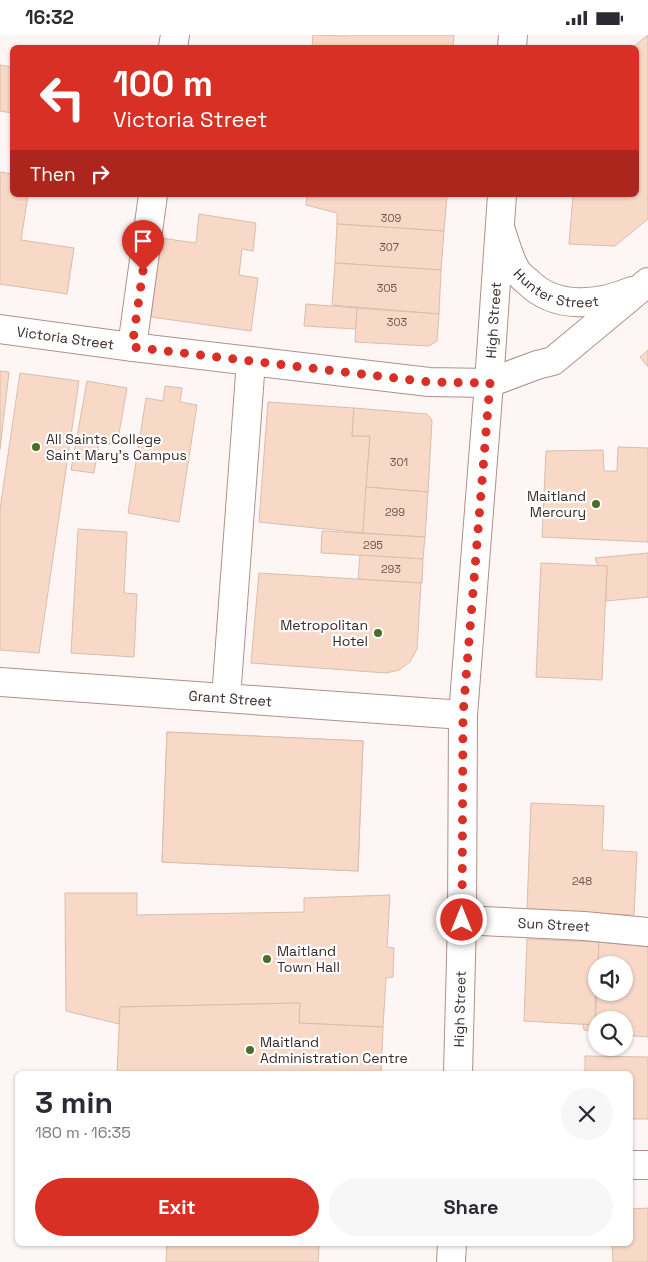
<!DOCTYPE html>
<html lang="en">
<head>
<meta charset="utf-8">
<style>
	body { margin:0; font-family:"Space Grotesk",sans-serif; background:#f7f7f7; color:#2b2b33; height:100vh; display:flex; flex-direction:column; font-size:19px; white-space:nowrap }
	* { box-sizing:border-box; margin:0 }
	p { font-size:16px; color:#7c7c81 }
	.icon { flex:none; width:28px; height:28px; fill:none; stroke:currentColor; stroke-width:2; stroke-linecap:round; stroke-linejoin:round }
	.map { position:relative; flex:1; overflow:hidden }
	.details { position:absolute; left:15px; top:1036px; width:618px; height:175px; display:flex; flex-direction:column; background:#fff; border-radius:8px; box-shadow:0 1px 4px #0004 }
	.details>* { flex:none }
	.guide { position:absolute; left:10px; top:10px; width:629px; height:152px; border-radius:8px; box-shadow:0 1px 4px #0004; background:#d93025; color:#fff; overflow:hidden }
	.fabs { position:absolute; left:588px; top:921px; display:grid; gap:10px }
	.fabs a { display:grid; place-items:center; width:45px; height:45px; border-radius:50%; background:#fff; box-shadow:0 1px 4px #0004; font-size:25px }
	.pin { position:absolute; display:grid; place-items:center; width:42px; height:42px; color:#fff; margin:-51px -21px; border-radius:50% 50% 50% 0; rotate:-45deg; box-shadow:0 0 5px #0007 }
	.pin .icon { rotate:45deg }
	.me { position:absolute; width:55px; margin:-28px; rotate:0deg; stroke-linejoin:round; filter:drop-shadow(0 0 4px #0008) }
	.turn { display:flex; align-items:center; gap:18px; height:105px; padding:0 20px; font-size:22px }
	.turn .icon { width:65px; height:65px; stroke-width:2.5 }
	.turn b { display:block; font-size:35px; line-height:42px }
	.then { display:flex; align-items:center; height:48px; padding:0 20px; background:#0003; gap:10px; font-size:19px }
	.round { display:grid; place-items:center; flex:none; width:52px; height:52px; border-radius:26px; background:#f7f7f7 }
	.head { display:flex; align-items:center; justify-content:space-between; height:85px; padding:0 20px }
	h1 { font-size:30px; font-weight:700; line-height:38px }
	.action { display:flex; gap:10px; margin-top:auto; padding:10px 20px }
	.action a { flex:1; height:58px; border-radius:30px; background:#d93025; color:#fff; font-size:20px; font-weight:700; line-height:58px; text-align:center }
	.action a+a { background:#f7f7f7; color:#2b2b33 }
	.status { display:flex; justify-content:space-between; align-items:center; height:35px; padding:0 25px; background:#fff; direction:ltr }
	.status svg { height:14px; fill:currentColor }
	.map>svg:first-child { display:block }
</style>
</head>
<body>
<div class="status"><b>16:32</b><svg viewBox="0 0 49 12"><path d="M0 12V9h3v3zM5 12V6h3v6zM10 12V3h3v9zM15 12V0h3v12zM26 1h20v11H26zM47 4h2v5h-2z"/></svg></div>
<div class="map">
<svg width="648" height="1227" viewBox="0 0 648 1227">
	<rect width="100%" height="100%" fill="#fdf6f4"/>
	<g fill="#f8d9c7" stroke="#dbbdab">
		<path d="M 313,0 L 347,1 L 347,0 L 454,0 L 453,12 L 312,12 Z"/>
		<path d="M 648,0 L 648,184 L 615,211 L 569,209 L 573,161 L 567,160 L 636,160 L 636,12 L 633,12 Z"/>
		<path d="M 0,30 L 12,32 L 12,78 L 0,76 Z"/>
		<path d="M 0,137 L 12,139 L 12,160 L 28,160 L 21,205 L 74,213 L 67,259 L 0,249 Z"/>
		<path d="M 307,160 L 447,160 L 444,196 L 337,189 L 337,178 L 306,170 Z"/>
		<path d="M 199,179 L 256,188 L 253,216 L 242,214 L 239,240 L 258,243 L 251,296 L 151,282 L 161,203 L 196,208 Z"/>
		<path d="M 337,189 L 444,196 L 441,235 L 335,228 Z"/>
		<path d="M 335,228 L 441,235 L 439,279 L 332,270 Z"/>
		<path d="M 306,269 L 357,273 L 356,294 L 304,291 Z"/>
		<path d="M 357,273 L 439,279 L 437,306 L 429,311 L 355,307 Z"/>
		<path d="M 648,315 L 648,332 L 640,322 Z"/>
		<path d="M 0,336 L 9,337 L 0,414 Z"/>
		<path d="M 20,338 L 79,346 L 39,618 L 0,615 L 0,474 Z"/>
		<path d="M 87,346 L 127,353 L 117,410 L 99,407 L 94,438 L 71,435 Z"/>
		<path d="M 165,351 L 182,353 L 180,367 L 197,370 L 179,487 L 128,478 L 146,363 L 163,366 Z"/>
		<path d="M 268,367 L 354,373 L 352,401 L 370,401 L 363,498 L 259,487 Z"/>
		<path d="M 354,373 L 427,379 L 432,385 L 428,457 L 366,452 L 370,401 L 352,401 Z"/>
		<path d="M 618,412 L 648,413 L 648,507 L 542,502 L 546,416 L 603,415 L 604,436 L 617,436 Z"/>
		<path d="M 366,452 L 428,457 L 425,502 L 363,498 Z"/>
		<path d="M 78,494 L 127,497 L 124,558 L 137,559 L 134,622 L 71,618 Z"/>
		<path d="M 322,496 L 425,502 L 423,524 L 321,518 Z"/>
		<path d="M 648,518 L 648,562 L 606,566 L 607,531 L 598,531 L 595,523 Z"/>
		<path d="M 360,520 L 423,524 L 422,548 L 358,544 Z"/>
		<path d="M 541,528 L 607,531 L 602,645 L 536,642 Z"/>
		<path d="M 259,538 L 421,548 L 417,614 L 410,627 L 399,635 L 386,638 L 251,628 Z"/>
		<path d="M 167,697 L 363,706 L 358,836 L 162,827 Z"/>
		<path d="M 167,697 L 363,706 L 358,836 L 162,827 Z"/>
		<path d="M 531,768 L 604,771 L 602,815 L 637,817 L 634,880 L 527,875 Z"/>
		<path d="M 65,858 L 137,858 L 137,880 L 304,877 L 304,863 L 390,860 L 387,912 L 394,913 L 393,942 L 386,943 L 383,992 L 299,988 L 300,968 L 120,972 L 119,989 L 66,976 Z"/>
		<path d="M 527,904 L 599,907 L 598,930 L 596,930 L 595,990 L 524,986 Z"/>
		<path d="M 599,907 L 648,912 L 648,1002 L 624,1000 L 624,985 L 596,985 L 596,996 L 584,995 L 583,989 L 595,990 L 597,958 L 624,958 L 624,930 L 598,930 Z"/>
		<path d="M 300,968 L 299,988 L 383,992 L 381,1039 L 117,1039 L 120,972 Z"/>
		<path d="M 585,1021 L 648,1022 L 648,1084 L 630,1084 L 630,1039 L 585,1039 Z"/>
		<path d="M 648,1173 L 648,1227 L 613,1227 L 612,1209 L 630,1209 L 630,1174 Z"/>
		<path d="M 167,1209 L 319,1209 L 318,1227 L 166,1227 Z"/>
	</g>
	<g fill="none" stroke-linecap="round" stroke-linejoin="round">
		<g stroke="#b19089" stroke-width="30">
			<g id="minor">
				<path d="M 173,12 L 175,0"/>
				<path id="s1" d="M 500,193 C 505,206 508,221 515,233 C 517,238 523,243 528,247 C 556,275 598,270 632,256"/>
				<path id="s2" d="M 0,294 L 132,312 L 429,347 L 489,348 L 537,330 L 553,326 L 648,247"/>
				<path d="M 132,312 L 153,160"/>
				<path id="s3" d="M 0,647 L 463,680"/>
				<path d="M 226,663 L 251,326"/>
				<path id="s4" d="M 462,885 L 584,891 L 648,897"/>
				<path d="M 630,1130 L 648,1130"/>
			</g>
		</g>
		<g stroke="#b19089" stroke-width="30">
			<g id="major">
				<path d="M 512,12 L 513,0"/>
				<path id="s5" d="M 458,1039 L 462,885 L 463,680 L 489,348 L 502,160"/>
				<path d="M 451,1227 L 452,1209"/>
			</g>
		</g>
		<use href="#minor" stroke="#fff" stroke-width="28"/>
		<use href="#major" stroke="#fff" stroke-width="28"/>
	</g>
	<g fill="none" stroke-linecap="round" stroke-linejoin="round">
		<path stroke="#d93025" stroke-width="9" stroke-dasharray="0 16.2" d="M 143,236 L 132,312 L 429,347 L 490,348 L 463,680 L 462,885"/>
	</g>
	<g fill="#4b6e26" stroke="#fff" stroke-width="2">
		<circle cx="36" cy="412" r="5"/>
		<circle cx="596" cy="469" r="5"/>
		<circle cx="378" cy="598" r="5"/>
		<circle cx="267" cy="924" r="5"/>
		<circle cx="250" cy="1015" r="5"/>
	</g>
	<g text-anchor="middle" stroke-width="4.5" stroke-linejoin="round" paint-order="stroke">
		<g font-size="11" fill="#695650">
			<text x="391" y="187">309</text>
			<text x="389" y="216">307</text>
			<text x="387" y="257">305</text>
			<text x="397" y="291">303</text>
			<text x="399" y="431">301</text>
			<text x="395" y="481">299</text>
			<text x="373" y="514">295</text>
			<text x="391" y="538">293</text>
			<text x="582" y="850">248</text>
		</g>
		<g font-size="14" fill="#392b28" stroke="#fff">
			<text dy="5" stroke="none"><textPath href="#s1" startOffset="92">Hunter Street</textPath></text>
			<text dy="5" stroke="none"><textPath href="#s5" startOffset="755">High Street</textPath></text>
			<text dy="5" stroke="none"><textPath href="#s2" startOffset="66">Victoria Street</textPath></text>
			<text dy="5" stroke="none"><textPath href="#s3" startOffset="231">Grant Street</textPath></text>
			<text dy="5" stroke="none"><textPath href="#s4" startOffset="92">Sun Street</textPath></text>
			<text dy="5" stroke="none"><textPath href="#s5" startOffset="65">High Street</textPath></text>
		</g>
		<g font-size="14" fill="#392b28" stroke="#fff" text-anchor="start">
			<text x="46" y="409">All Saints College<tspan x="46" dy="16">Saint Mary's Campus</tspan></text>
			<text x="586" y="466" text-anchor="end">Maitland<tspan x="586" dy="16">Mercury</tspan></text>
			<text x="368" y="595" text-anchor="end">Metropolitan<tspan x="368" dy="16">Hotel</tspan></text>
			<text x="277" y="921">Maitland<tspan x="277" dy="16">Town Hall</tspan></text>
			<text x="260" y="1012">Maitland<tspan x="260" dy="16">Administration Centre</tspan></text>
		</g>
	</g>
</svg>
<div class="fabs">
<a><svg class="icon" aria-label="sound" viewBox="0 0 24 24"><path d="M4 9h4l5-4v14l-5-4H4zM17 9q2 3 0 6"/></svg></a>
<a><svg class="icon" aria-label="search" viewBox="0 0 24 24"><circle cx="10" cy="10" r="6"/><path d="M15 15l6 6"/></svg></a>
</div>
<div class="pin" style="left:143px;top:236px;background:#d93025"><svg class="icon" aria-label="arrive" viewBox="0 0 24 24"><path d="M6 21V4h12l-3 4 3 4H6"/></svg></div>
<svg class="me" style="left:462px;top:885px" viewBox="-20 -20 40 40"><circle r="17" fill="#d93025" stroke="#fff" stroke-width="3"/><path d="M0-11L8 9 0 5-8 9z" fill="#fff"/></svg>
<div class="guide">
<div class="turn"><svg class="icon" aria-label="left" viewBox="0 0 24 24"><path d="M17 20v-9H6M10 6l-5 5 5 5"/></svg><div><b>100 m</b>Victoria Street</div></div>
<div class="then">Then<svg class="icon" aria-label="right" viewBox="0 0 24 24"><path d="M7 20v-9h11M14 6l5 5-5 5"/></svg></div>
</div>
<section class="details">
<div class="head"><div><h1>3 min</h1><p>180 m · 16:35</p></div><a class="round"><svg class="icon" aria-label="close" viewBox="0 0 24 24"><path d="M6 6l12 12M18 6L6 18"/></svg></a></div>
<div class="action"><a>Exit</a><a>Share</a></div>
</section>
</div>
</body>
</html>
